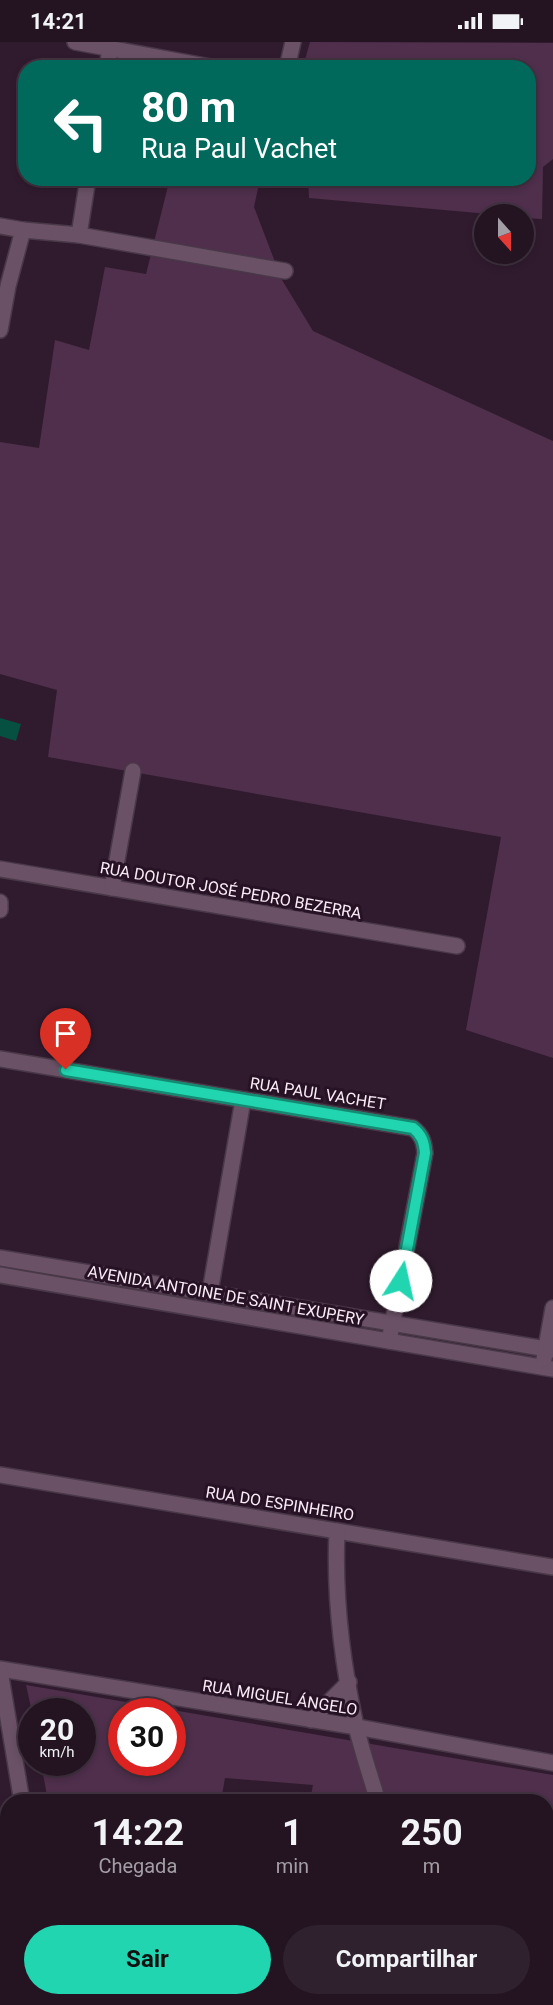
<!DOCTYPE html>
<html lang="pt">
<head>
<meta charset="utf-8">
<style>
	body { margin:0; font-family:Roboto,sans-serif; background:#30212f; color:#f1f3f6; height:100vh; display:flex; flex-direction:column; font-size:22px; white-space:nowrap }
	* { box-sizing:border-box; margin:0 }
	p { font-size:20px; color:#a39ea5 }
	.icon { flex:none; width:33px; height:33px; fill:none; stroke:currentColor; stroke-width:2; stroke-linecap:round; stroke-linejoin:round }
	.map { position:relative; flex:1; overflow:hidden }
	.panel { position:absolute; left:0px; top:1752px; width:554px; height:212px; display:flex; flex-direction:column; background:#241422; border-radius:24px 24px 0 0; box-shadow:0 3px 9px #0003,0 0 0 2px #413340 }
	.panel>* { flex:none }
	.hud { position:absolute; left:18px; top:18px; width:518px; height:126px; border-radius:24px; box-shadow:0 3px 9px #0003,0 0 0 2px #413340; background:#00695c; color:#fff; overflow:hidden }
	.needle { width:39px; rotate:159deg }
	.tools { position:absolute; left:474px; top:162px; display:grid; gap:12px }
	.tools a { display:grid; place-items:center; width:60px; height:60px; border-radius:50%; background:#241422; box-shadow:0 3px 9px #0003,0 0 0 2px #413340; font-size:30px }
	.speed { position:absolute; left:18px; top:1656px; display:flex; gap:12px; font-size:30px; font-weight:700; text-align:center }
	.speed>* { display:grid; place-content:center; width:78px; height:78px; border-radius:50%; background:#241422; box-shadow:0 3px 9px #0003,0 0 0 2px #413340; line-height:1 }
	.speed small { font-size:15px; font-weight:400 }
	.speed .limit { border:9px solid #d22; background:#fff; color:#111 }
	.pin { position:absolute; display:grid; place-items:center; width:51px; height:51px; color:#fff; margin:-62px -26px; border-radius:50% 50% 50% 0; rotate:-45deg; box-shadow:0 0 6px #0007 }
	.pin .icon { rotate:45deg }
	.me { position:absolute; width:66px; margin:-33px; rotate:10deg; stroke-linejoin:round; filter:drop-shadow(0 0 4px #0008) }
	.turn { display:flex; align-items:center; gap:21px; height:126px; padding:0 24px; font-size:27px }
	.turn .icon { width:78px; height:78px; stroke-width:2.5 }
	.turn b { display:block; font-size:42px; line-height:51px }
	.eta { display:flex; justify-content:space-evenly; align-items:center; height:102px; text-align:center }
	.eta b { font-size:36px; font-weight:700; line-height:42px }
	.button { display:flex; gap:12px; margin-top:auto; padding:12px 24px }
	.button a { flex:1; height:69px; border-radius:36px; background:#21d5b0; color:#111; font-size:24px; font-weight:700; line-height:69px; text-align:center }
	.button a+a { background:#30212f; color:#f1f3f6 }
	.status { display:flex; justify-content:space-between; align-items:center; height:42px; padding:0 30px; background:#241422; direction:ltr }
	.status svg { height:16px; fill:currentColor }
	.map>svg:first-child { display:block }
</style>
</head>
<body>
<div class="status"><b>14:21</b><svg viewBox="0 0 49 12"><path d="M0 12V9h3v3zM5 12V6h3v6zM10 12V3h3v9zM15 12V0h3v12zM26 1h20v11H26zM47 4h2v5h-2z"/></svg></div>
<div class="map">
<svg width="553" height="1963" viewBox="0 0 553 1963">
	<rect width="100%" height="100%" fill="#301b2e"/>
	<g fill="#4f2f4c" fill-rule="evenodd">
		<path d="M 310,0 L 553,1 L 553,117 L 543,125 L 542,177 L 524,176 L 524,172 L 489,172 L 309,156 L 308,137 L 528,136 L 528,26 L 303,25 Z"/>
		<path d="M 170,136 L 260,137 L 254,165 L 282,238 L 313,289 L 553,399 L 553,1016 L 466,988 L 501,795 L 48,715 L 57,648 L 0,632 L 0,400 L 39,406 L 55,298 L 89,308 L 105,225 L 146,232 Z"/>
		<path d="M 26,1643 L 553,1733 L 553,1922 L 546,1912 L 546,1760 L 310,1759 L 313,1743 L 225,1736 L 221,1759 L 48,1759 L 41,1721 L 82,1720 L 82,1670 L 32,1670 ZM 122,1670 L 172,1670 L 172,1720 L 122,1720 Z"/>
		<path d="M 0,1912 L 7,1915 L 8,1956 L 40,1956 L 41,1963 L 0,1963 Z"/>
		<path d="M 58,1956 L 117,1956 L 156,1963 L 60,1963 Z"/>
	</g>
	<path fill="#055040" d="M 0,676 L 21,682 L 16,699 L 0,694 Z"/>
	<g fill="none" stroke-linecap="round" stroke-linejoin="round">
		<g stroke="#493848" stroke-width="18">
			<g id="minor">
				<path d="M 75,0 L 216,26"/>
				<path d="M 107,26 L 110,6"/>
				<path d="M 287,26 L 293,0"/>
				<path d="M 0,184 L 23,188 L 79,193 L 285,229"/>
				<path d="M 79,193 L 88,136"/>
				<path d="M 0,288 L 8,244 L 23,188"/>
				<path d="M 0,827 L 457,904"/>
				<path d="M 112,846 L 133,729"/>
				<path d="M 0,860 L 0,868"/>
				<path d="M 0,1017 L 413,1086 C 422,1093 424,1100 425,1111 L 389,1299"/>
				<path d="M 0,1216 L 553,1308"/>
				<path d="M 0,1233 L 553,1327"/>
				<path d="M 210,1250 L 243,1058"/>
				<path d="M 544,1317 L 553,1266"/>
				<path d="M 0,1433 L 553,1525"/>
				<path d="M 337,1489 C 334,1554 342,1620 356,1684 C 362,1710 371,1735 378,1760"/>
				<path d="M 0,1627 L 357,1685 L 553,1721"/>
				<path d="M 0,1629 L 22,1760"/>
				<path d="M 311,1678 L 349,1640"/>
				<path d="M 0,1900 L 8,1903"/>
				<path d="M 56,1956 L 57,1963"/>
				<path d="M 160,1956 L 204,1963"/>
				<path d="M 469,1956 L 473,1963"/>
			</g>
		</g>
		<use href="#minor" stroke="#6a5166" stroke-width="15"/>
	</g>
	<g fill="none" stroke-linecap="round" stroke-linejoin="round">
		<g stroke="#158a72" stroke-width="15">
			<path id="route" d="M 66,1028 L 413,1086 C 422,1093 424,1100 425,1111 L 401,1239"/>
		</g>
		<use href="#route" stroke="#21d5b0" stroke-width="10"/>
	</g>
	<g text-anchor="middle" stroke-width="6" stroke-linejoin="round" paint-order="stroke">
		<g font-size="16" fill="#faebf7" stroke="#261224">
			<text transform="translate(231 848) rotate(10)" y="6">RUA DOUTOR JOSÉ PEDRO BEZERRA</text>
			<text transform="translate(318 1051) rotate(9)" y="6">RUA PAUL VACHET</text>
			<text transform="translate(226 1253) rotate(10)" y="6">AVENIDA ANTOINE DE SAINT EXUPERY</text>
			<text transform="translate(280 1461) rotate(9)" y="6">RUA DO ESPINHEIRO</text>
			<text transform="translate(280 1655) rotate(9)" y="6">RUA MIGUEL ÁNGELO</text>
		</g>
	</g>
</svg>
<div class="tools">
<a><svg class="needle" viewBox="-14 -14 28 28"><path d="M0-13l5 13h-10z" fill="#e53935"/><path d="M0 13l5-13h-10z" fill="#a39ea5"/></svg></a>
</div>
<div class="speed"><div>20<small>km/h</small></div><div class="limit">30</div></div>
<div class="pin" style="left:66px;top:1028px;background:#d93025"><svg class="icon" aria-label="arrive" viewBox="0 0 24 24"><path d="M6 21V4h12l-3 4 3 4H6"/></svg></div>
<svg class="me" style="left:401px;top:1239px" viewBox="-20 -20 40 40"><circle r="19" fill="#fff"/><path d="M0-13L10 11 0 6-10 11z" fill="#21d5b0"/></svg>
<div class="hud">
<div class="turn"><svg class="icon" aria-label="left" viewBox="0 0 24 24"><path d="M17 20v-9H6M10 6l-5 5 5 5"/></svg><div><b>80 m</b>Rua Paul Vachet</div></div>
</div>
<section class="panel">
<div class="eta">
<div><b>14:22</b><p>Chegada</p></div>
<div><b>1</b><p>min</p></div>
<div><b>250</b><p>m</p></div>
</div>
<div class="button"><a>Sair</a><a>Compartilhar</a></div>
</section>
</div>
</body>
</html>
